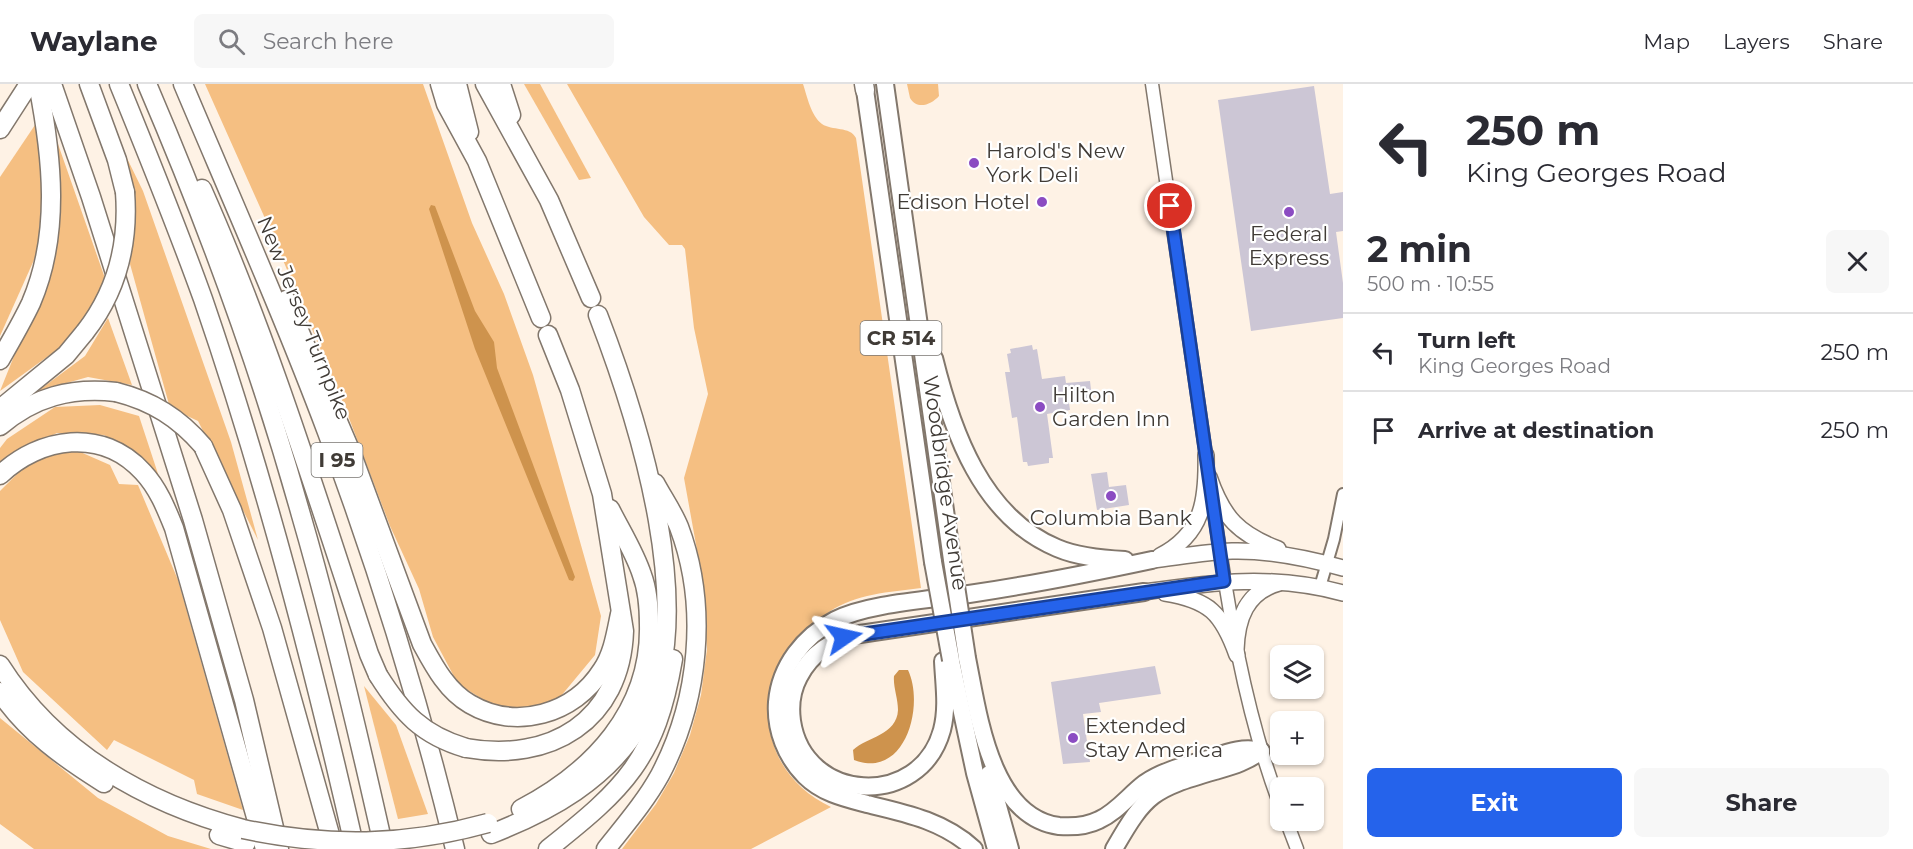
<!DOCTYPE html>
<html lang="en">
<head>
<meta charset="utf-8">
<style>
	body { margin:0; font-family:Montserrat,sans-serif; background:#f7f7f7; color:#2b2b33; height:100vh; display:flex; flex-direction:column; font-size:22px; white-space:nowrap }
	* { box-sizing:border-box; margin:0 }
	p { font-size:20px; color:#7c7c81 }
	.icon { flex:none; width:33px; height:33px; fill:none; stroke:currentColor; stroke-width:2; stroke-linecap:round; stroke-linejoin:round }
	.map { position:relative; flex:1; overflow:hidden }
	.details { display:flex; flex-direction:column; background:#fff; width:570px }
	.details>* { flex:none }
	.top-card { background:#fff; color:#2b2b33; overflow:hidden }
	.tools { position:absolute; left:1270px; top:561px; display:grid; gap:12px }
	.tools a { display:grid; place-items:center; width:54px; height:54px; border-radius:9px; background:#fff; box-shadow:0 2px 4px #0004; font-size:30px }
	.pin { position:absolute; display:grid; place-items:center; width:51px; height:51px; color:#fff; margin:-26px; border:3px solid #fff; border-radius:50%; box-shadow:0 2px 6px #0007 }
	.me { position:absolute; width:66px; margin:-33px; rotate:79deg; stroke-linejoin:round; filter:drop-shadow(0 0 4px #0008) }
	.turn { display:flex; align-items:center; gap:21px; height:126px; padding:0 24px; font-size:27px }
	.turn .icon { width:78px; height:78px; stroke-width:2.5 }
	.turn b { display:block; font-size:42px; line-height:51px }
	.round { display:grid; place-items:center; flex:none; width:63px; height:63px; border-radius:9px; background:#f7f7f7 }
	.headline { display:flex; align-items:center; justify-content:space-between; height:102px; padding:0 24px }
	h1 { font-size:36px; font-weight:700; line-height:45px }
	.button { display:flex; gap:12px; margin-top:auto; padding:12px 24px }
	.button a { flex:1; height:69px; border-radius:9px; background:#2563eb; color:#fff; font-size:24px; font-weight:700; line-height:69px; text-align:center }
	.button a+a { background:#f7f7f7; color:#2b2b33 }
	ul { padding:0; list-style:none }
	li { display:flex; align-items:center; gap:18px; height:78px; padding:0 24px; border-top:2px solid #e1e1e2 }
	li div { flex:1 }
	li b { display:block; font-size:22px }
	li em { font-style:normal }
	header { display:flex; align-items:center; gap:36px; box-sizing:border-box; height:84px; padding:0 30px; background:#fff; border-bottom:2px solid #e1e1e2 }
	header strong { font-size:28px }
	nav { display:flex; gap:33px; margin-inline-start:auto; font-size:21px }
	.search { width:420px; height:54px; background:#f7f7f7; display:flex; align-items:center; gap:15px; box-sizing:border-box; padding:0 21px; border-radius:9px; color:#7c7c81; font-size:22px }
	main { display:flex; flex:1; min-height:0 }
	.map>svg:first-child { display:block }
</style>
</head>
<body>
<header>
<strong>Waylane</strong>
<div class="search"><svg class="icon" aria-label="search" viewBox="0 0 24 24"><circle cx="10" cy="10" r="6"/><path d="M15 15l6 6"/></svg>Search here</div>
<nav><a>Map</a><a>Layers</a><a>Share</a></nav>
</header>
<main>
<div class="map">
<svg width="1343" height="765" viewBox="0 0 1343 765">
	<rect width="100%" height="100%" fill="#fef2e5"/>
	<g fill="#f5bf82">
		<path d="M 205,0 L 423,0 L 472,139 L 504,210 L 533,291 L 601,532 L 595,571 L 561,612 L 531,625 L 492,621 L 458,600 L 433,553 L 419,505 L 390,442 L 344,321 L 272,150 Z"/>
		<path d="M 524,0 L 540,0 L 591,94 L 579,96 Z"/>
		<path d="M 567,0 L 803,0 C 807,12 811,32 822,40 C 832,47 850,42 856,54 L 921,504 C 890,508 855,510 829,528 C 810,541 793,556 781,576 C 777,582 775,591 773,598 C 758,651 782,700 831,723 L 751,765 L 622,765 L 656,720 L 674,689 L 690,651 L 701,611 L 707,565 L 699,477 L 684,394 L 708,310 L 694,244 L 685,165 L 682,161 L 669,161 L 644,133 Z"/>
		<path d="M 907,0 L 938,0 L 939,12 C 931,21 917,26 910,14 Z"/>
		<path d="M 37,38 L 43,98 L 38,167 L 0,252 L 0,93 Z"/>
		<path d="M 58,60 L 107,200 L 65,260 L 0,307 L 37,215 L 58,149 Z"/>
		<path d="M 122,64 L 143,107 L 231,358 L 258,456 L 198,337 L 170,324 L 130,180 L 135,107 Z"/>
		<path d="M 108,234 L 132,301 L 88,293 L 38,307 L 85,272 Z"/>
		<path d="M 100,321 L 139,332 L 160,396 L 140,373 L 104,351 L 57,349 L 10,372 L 0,385 L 0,364 L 7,355 L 55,323 Z"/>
		<path d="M 78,367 L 110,381 L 119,400 L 138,401 L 178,496 L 243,726 L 197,710 L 194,696 L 114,656 L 107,666 L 23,588 L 0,536 L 0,407 L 34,373 Z"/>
		<path d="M 364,602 L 396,641 L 428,730 L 398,735 Z"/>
		<path d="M 0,634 L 98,714 L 168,752 L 211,765 L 34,765 L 0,740 Z"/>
	</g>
	<g fill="#ce934d">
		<path d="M 431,121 L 435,122 L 475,227 L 494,258 L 497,284 L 575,493 L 573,497 L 569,496 L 475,265 L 429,125 Z"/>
		<path d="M 899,586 L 908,586 C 925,622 905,696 854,676 L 853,666 C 867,653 897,651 898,626 C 898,614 893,603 894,592 Z"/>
	</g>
	<g fill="#ccc6d5">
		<path d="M 1314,2 L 1330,110 L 1343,108 L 1343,147 L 1336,148 L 1343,199 L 1343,234 L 1251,247 L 1218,16 Z"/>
		<path d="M 1032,261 L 1033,266 L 1037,265 L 1042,295 L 1065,292 L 1066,299 L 1090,297 L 1092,314 L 1069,319 L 1070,326 L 1047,330 L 1053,374 L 1049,374 L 1049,379 L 1028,382 L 1027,378 L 1023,378 L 1017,333 L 1012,334 L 1005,288 L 1010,288 L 1007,270 L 1011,269 L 1010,265 Z"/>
		<path d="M 1107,388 L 1109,403 L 1126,401 L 1129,421 L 1097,426 L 1091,390 Z"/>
		<path d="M 1155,582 L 1161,610 L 1099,619 L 1101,628 L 1083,630 L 1090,678 L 1063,680 L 1051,598 Z"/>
	</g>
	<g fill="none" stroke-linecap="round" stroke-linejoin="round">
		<g stroke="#82776c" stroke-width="14">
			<path id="minor" d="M 1320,503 L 1334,455 L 1343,410"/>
		</g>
		<g stroke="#82776c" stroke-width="15">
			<g id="tertiary">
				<path d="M 1152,0 L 1207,378"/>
				<path d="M 1211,407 C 1227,515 1242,621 1281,724"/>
				<path d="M 1286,736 L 1297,765"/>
			</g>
		</g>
		<g stroke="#82776c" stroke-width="18">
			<g id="secondary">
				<path d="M 1209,393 C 1223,434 1239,450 1278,465"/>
				<path d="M 1160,472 C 1203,450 1207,416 1206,371"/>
				<path d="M 1152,476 C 1178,473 1205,468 1232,467 C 1269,466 1307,474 1343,484"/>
				<path d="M 1144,508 C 1214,498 1273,490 1343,509"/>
				<path d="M 1165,509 C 1209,516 1222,529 1237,571"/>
				<path d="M 1236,566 C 1237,535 1246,508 1279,499"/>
			</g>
		</g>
		<g stroke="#82776c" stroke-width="20">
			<g id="primary">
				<path d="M 885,0 L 952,476"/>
				<path d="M 865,6 L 933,478"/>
				<path d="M 934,274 C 952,347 982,433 1057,464 C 1078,473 1102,475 1125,476"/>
				<path d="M 967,574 C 978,628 990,733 1059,742 C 1072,743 1087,742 1099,736 C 1117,728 1129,711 1145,699 C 1164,686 1187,681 1208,675 C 1226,669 1243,662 1261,667"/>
				<path d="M 943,577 C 944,600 948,623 942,646 C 920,726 804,719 792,637 C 790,622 792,606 799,593 C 812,568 833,555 860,550 L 1144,508"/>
				<path d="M 951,577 L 975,689 L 996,765"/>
				<path d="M 989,690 L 1010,765"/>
				<path d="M 974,765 C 944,737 905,729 867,720 C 844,714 822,709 805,692 C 786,673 775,646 777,618 C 780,582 804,552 835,536 C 869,519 930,516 969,510 C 1030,501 1091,489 1152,476"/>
				<path d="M 1114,765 C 1146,709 1153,705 1215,687 C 1232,682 1247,678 1261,667"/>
			</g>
		</g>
		<g stroke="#82776c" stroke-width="21">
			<g id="motorway">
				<path d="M 52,0 L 91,113 L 193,436 L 244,616 L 279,765"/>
				<path d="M 89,0 L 117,76 L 125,108"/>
				<path d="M 119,0 C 148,71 177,143 203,215 C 265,395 313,579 355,765"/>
				<path d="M 147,0 C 207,140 260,284 301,431 C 333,541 359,653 384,765"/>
				<path d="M 183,0 C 232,116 283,231 327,348 C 378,484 421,624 455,765"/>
				<path d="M 440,0 L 446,20 L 477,77 L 541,234"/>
				<path d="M 457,0 L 469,48"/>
				<path d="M 485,0 L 549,116 L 591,214"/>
				<path d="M 501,0 L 511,31"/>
				<path d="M 864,0 L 865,6"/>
				<path d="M 0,45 L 29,0"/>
				<path d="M 202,105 C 269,256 317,413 369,570 L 378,591"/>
				<path d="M 286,216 L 351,368 L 422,560 C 434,582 447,607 470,620 C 516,647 574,630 602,586 C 613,570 616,549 620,530"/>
				<path d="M 0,276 C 11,257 22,238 31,219 C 61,149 52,72 38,0"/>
				<path d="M 0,325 L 66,271 L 85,248"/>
				<path d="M 0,342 C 34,313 71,303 116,308"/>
				<path d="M 203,362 L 232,426 L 272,544 L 334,765"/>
				<path d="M 0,391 C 40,353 102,343 143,388 C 158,404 166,424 174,444 L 265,765"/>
				<path d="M 0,581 C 55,668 145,719 243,745"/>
				<path d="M 0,608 C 27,648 64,674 104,699"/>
				<path d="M 466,664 C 550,679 621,637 624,547 L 602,410 L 570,306 L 548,251"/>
				<path d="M 521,725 C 592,688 651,627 649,541 C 649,524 648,507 642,491 C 635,469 621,447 610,425"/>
				<path d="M 491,750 C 550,727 607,696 641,639 C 703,536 638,335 598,231"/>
				<path d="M 219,751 L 246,759"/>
				<path d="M 548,765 C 625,704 656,675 673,575"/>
				<path d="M 606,765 C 625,741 645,718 660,691 C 699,617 709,523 679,443 C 673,428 663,414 655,399"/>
			</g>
		</g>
		<use href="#minor" stroke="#fff" stroke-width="10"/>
		<use href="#tertiary" stroke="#fff" stroke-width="12"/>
		<use href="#secondary" stroke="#fff" stroke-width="15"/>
		<use href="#primary" stroke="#fff" stroke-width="16"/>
		<use href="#motorway" stroke="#fff" stroke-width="18"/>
		<g stroke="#82776c" stroke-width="20" stroke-linecap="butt">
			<g id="primary-bridge">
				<path d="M 952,476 L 967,574"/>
				<path d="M 933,478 L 951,576"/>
			</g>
		</g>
		<g stroke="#82776c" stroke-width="21" stroke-linecap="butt">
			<g id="motorway-bridge">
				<path d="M 85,248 C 117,207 129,160 125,108"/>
				<path d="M 116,308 C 152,317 179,334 203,362"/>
				<path d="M 378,591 C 402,629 422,651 466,664"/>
				<path d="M 243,745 C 327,763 406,762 488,739"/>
			</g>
		</g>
		<use href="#primary-bridge" stroke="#fff" stroke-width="16"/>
		<use href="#motorway-bridge" stroke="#fff" stroke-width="18"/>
	</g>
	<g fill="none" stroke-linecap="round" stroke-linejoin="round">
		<g stroke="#184099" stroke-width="15">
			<path id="route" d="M 844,553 L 1224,497 L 1170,122"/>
		</g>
		<use href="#route" stroke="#2563eb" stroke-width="10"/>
	</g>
	<g fill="#8b4cc2" stroke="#fff" stroke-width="2">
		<circle cx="974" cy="79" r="6"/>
		<circle cx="1042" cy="118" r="6"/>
		<circle cx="1289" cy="128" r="6"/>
		<circle cx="1040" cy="323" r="6"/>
		<circle cx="1111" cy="412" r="6"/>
		<circle cx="1073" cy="654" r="6"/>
	</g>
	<g text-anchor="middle" stroke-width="4.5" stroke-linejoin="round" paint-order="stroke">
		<g fill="#fff" stroke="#797672" stroke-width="1.5">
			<rect x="860.5" y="237" width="81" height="34" rx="4.5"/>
			<rect x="311.5" y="359" width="51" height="34" rx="4.5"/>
		</g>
		<g font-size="20" font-weight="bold" fill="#403b36">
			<text x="901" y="261">CR 514</text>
			<text x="337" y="383">I 95</text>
		</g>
		<g font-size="21" fill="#403b36" stroke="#fff" text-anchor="start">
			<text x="986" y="74">Harold's New<tspan x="986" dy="24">York Deli</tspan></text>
			<text x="1030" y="125" text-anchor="end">Edison Hotel</text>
			<text x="1289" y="157" text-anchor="middle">Federal<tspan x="1289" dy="24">Express</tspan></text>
			<text x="1052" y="318">Hilton<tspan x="1052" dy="24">Garden Inn</tspan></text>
			<text x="1111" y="441" text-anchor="middle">Columbia Bank</text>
			<text x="1085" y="649">Extended<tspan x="1085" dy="24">Stay America</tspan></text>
		</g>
		<g font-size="21" fill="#403b36" stroke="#fff">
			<text transform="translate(304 234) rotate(68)" y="7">New Jersey Turnpike</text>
			<text transform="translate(945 399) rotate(82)" y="7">Woodbridge Avenue</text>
		</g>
	</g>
</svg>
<div class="tools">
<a><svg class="icon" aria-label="layers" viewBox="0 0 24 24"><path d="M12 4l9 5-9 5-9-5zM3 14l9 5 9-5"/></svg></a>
<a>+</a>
<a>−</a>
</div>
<div class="pin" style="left:1170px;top:122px;background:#d93025"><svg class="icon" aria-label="arrive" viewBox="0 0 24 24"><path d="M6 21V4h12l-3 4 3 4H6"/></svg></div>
<svg class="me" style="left:844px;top:553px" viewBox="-20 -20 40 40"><path d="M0-17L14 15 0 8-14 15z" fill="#2563eb" stroke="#fff" stroke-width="4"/></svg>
</div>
<section class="details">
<div class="top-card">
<div class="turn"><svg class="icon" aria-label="left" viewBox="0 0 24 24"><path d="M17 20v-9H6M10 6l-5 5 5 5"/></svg><div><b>250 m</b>King Georges Road</div></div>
</div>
<div class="headline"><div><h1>2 min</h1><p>500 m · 10:55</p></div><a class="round"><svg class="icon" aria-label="close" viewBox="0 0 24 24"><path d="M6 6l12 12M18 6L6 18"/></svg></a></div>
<ul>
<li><svg class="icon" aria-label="left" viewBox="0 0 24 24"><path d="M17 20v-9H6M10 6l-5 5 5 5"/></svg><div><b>Turn left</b><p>King Georges Road</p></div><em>250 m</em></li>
<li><svg class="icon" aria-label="arrive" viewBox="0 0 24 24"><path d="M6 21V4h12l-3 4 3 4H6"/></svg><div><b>Arrive at destination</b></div><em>250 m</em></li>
</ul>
<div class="button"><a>Exit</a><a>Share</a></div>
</section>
</main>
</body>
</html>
